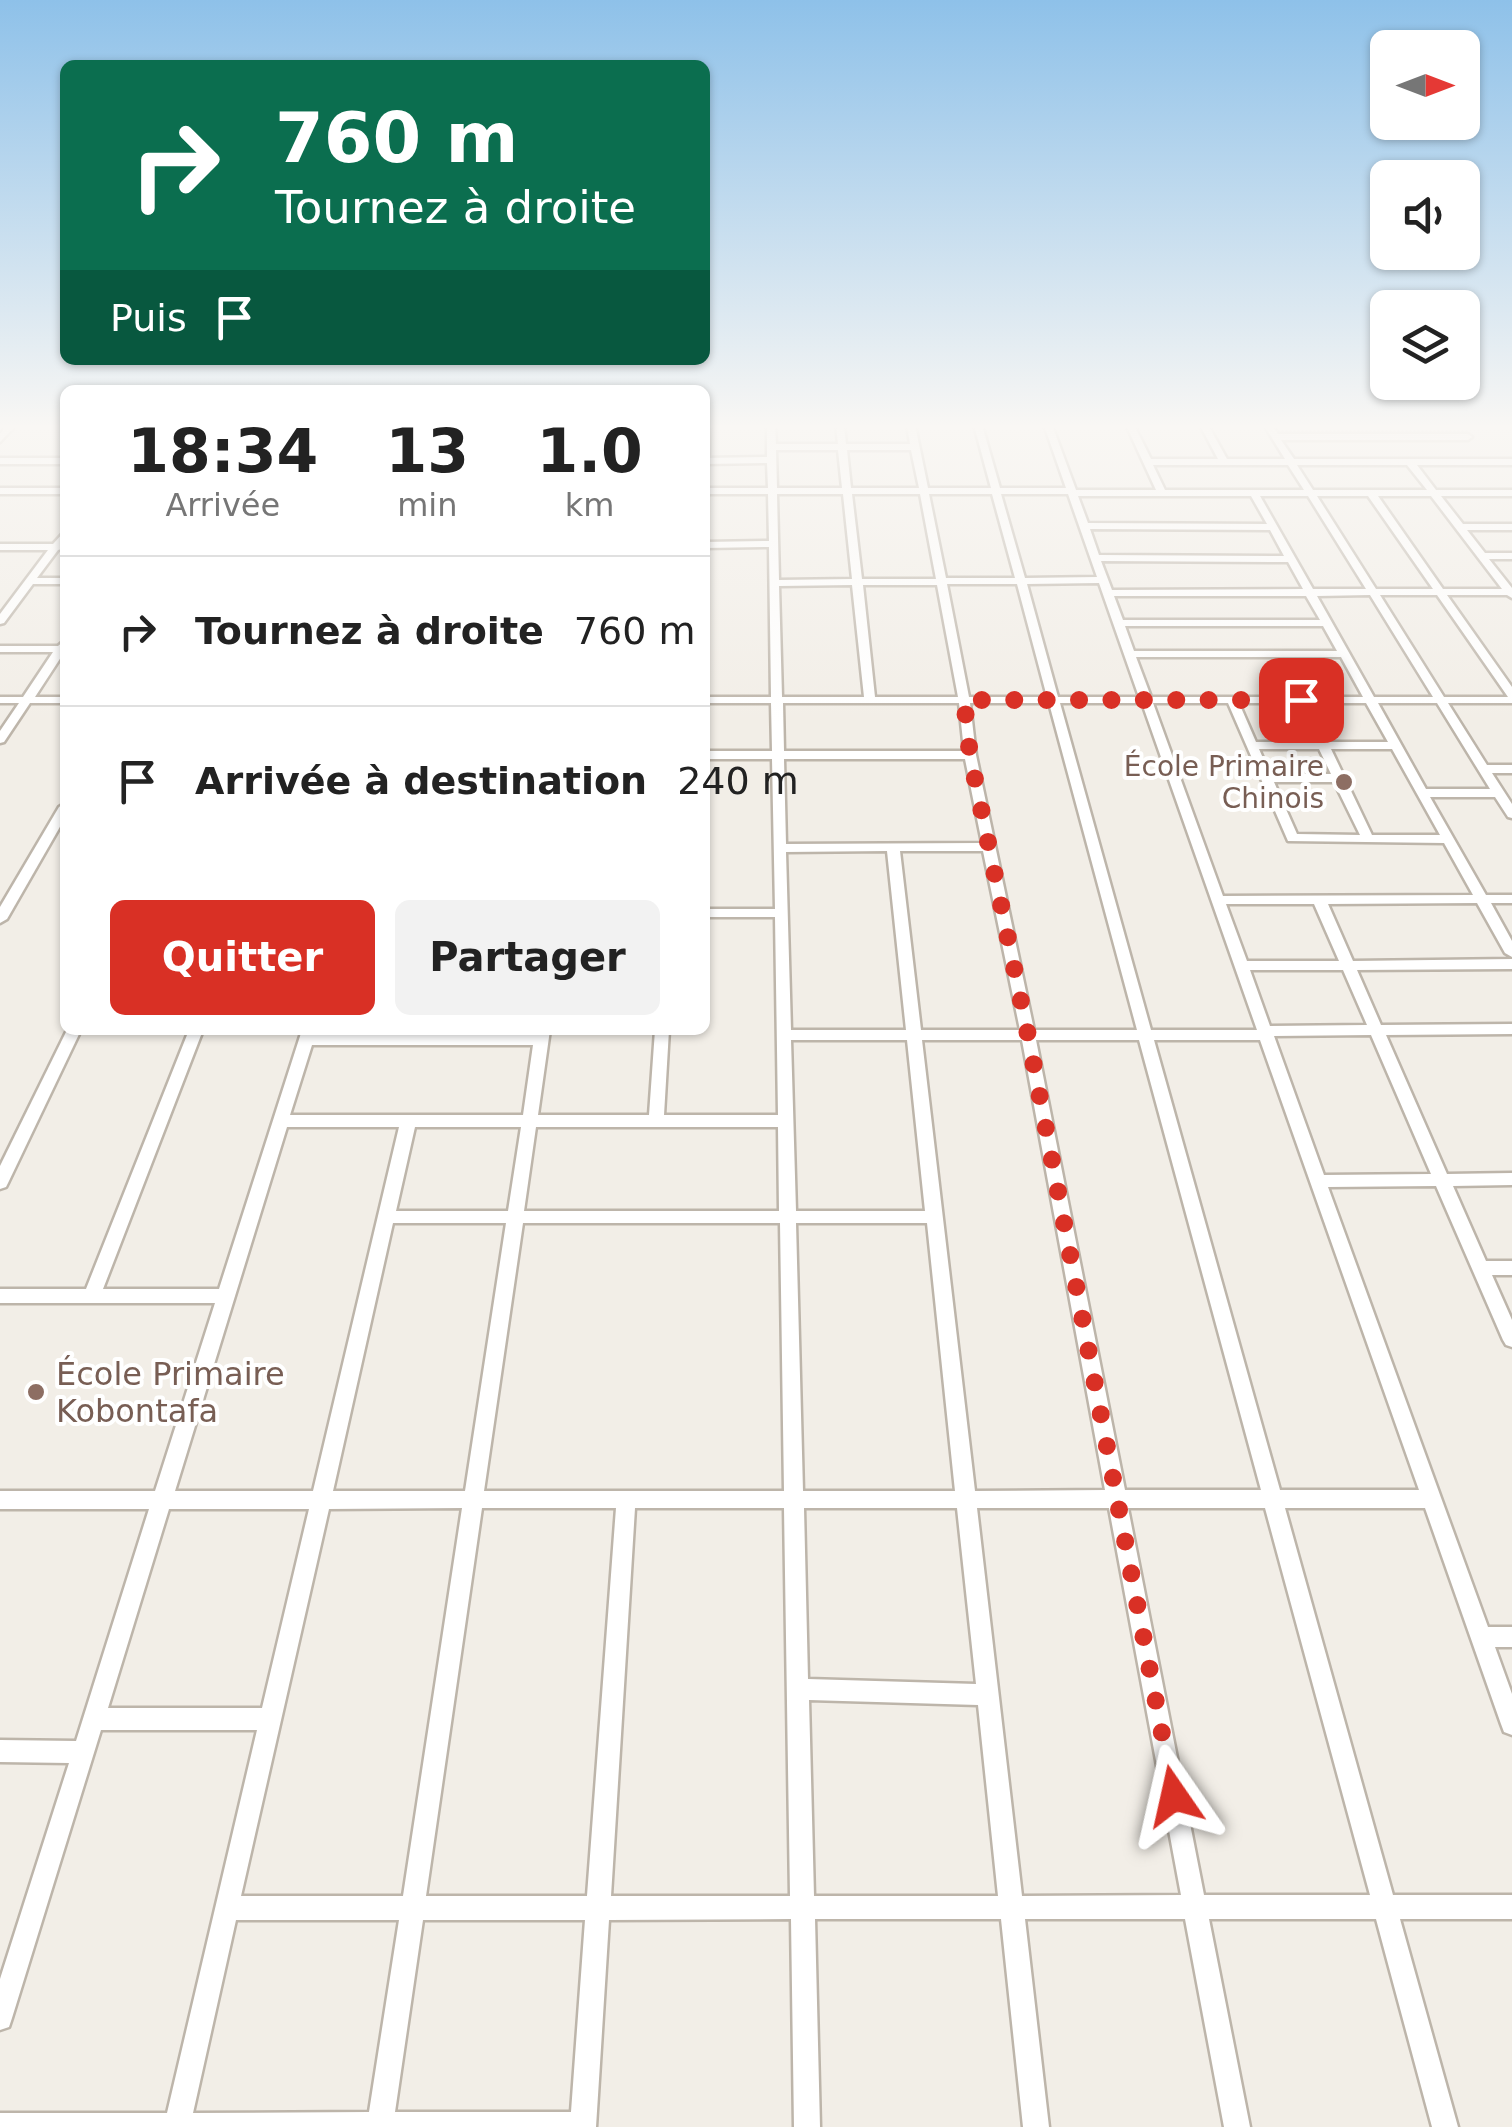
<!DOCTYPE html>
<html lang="fr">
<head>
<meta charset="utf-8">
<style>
	body { margin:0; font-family:"DejaVu Sans",sans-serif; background:#f2f2f2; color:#222; height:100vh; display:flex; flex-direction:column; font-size:38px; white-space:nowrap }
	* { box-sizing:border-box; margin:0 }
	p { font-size:32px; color:#767676 }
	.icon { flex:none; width:55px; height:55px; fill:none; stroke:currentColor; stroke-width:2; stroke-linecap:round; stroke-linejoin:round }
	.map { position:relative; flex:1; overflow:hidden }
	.panel { position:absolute; left:60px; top:385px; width:650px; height:650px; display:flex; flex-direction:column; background:#fff; border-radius:15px; box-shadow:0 2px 8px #0004 }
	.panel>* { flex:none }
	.guide { position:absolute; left:60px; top:60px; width:650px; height:305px; border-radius:15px; box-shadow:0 2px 8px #0004; background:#0b6e4f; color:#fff; overflow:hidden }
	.needle { width:65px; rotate:90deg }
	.fabs { position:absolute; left:1370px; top:30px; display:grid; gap:20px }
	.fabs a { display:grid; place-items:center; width:110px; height:110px; border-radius:15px; background:#fff; box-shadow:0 2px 8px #0004; font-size:50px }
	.pin { position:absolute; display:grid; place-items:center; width:85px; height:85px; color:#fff; margin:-42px; border-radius:20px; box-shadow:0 5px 15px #0006 }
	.me { position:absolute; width:110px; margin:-55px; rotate:349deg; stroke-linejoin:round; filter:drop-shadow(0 0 8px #0008) }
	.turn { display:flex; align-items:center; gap:35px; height:210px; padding:0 50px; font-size:45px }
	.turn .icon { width:130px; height:130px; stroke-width:2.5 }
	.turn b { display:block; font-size:70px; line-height:85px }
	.then { display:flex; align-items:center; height:95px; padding:0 50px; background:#0003; gap:20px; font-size:38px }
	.eta { display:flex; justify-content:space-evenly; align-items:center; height:170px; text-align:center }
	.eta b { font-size:60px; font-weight:700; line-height:70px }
	.button { display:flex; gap:20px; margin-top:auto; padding:20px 50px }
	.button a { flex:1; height:115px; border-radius:15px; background:#d93025; color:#fff; font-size:40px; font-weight:700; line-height:115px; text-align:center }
	.button a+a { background:#f2f2f2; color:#222 }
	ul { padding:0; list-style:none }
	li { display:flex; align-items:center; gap:30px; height:150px; padding:0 50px; border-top:2px solid #e0e0e0 }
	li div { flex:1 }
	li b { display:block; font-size:38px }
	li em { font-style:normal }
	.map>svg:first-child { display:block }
</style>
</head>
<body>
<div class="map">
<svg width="1512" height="2127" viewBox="0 0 1512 2127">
	<rect width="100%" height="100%" fill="#f2eee7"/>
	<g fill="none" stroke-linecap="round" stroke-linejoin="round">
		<g stroke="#bdb5aa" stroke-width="5">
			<g id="minor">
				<path d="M 7,425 L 16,425 L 0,442 L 0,434 Z"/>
				<path d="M 705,425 L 710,425 L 709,455 L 705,458 Z"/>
				<path d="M 767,425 L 775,425 L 776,444 L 838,444 L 836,425 L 844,425 L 846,444 L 910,444 L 907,425 L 915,425 L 928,488 L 991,488 L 974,425 L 982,425 L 1000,488 L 1066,488 L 1044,425 L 1052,425 L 1076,490 L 1156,490 L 1126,425 L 1134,425 L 1151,459 L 1218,459 L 1200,425 L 1208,425 L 1227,459 L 1285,459 L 1264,425 L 1272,425 L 1278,434 L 1468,434 L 1472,437 L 1468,440 L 1281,440 L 1294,459 L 1512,459 L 1512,465 L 1417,465 L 1436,490 L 1512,490 L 1512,496 L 1441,496 L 1463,524 L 1512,524 L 1512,530 L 1467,530 L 1485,553 L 1512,553 L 1512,559 L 1489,559 L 1512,588 L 1512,598 L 1507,595 L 1447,595 L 1512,687 L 1512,703 L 1448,703 L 1487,765 L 1512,765 L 1512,773 L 1492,773 L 1512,804 L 1512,818 L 1508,817 L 1495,797 L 1430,797 L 1486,895 L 1512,895 L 1512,903 L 1491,903 L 1512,941 L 1512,957 L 1505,953 L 1477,903 L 1328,904 L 1353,961 L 1512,959 L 1512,969 L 1357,970 L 1381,1025 L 1512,1024 L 1512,1034 L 1386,1035 L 1447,1174 L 1512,1173 L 1512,1185 L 1453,1186 L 1486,1261 L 1512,1261 L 1512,1275 L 1492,1275 L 1512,1320 L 1512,1347 L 1506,1345 L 1503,1340 L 1436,1186 L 1328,1187 L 1488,1627 L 1512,1627 L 1512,1647 L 1495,1647 L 1512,1694 L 1512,1735 L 1504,1732 L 1501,1724 L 1425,1508 L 1285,1508 L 1393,1895 L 1512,1895 L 1512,1919 L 1400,1919 L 1458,2127 L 1432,2127 L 1376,1919 L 1209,1919 L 1250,2127 L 1224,2127 L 1185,1919 L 1025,1919 L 1049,2127 L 1023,2127 L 1001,1919 L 815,1919 L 820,2127 L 794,2127 L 791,1919 L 609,1920 L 596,2127 L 0,2127 L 0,2113 L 167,2113 L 257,1730 L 101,1730 L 12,2018 L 9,2027 L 0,2030 L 0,1979 L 69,1763 L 0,1762 L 0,1740 L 76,1741 L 149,1509 L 0,1509 L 0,1491 L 155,1491 L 215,1303 L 0,1303 L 0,1289 L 86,1289 L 189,1030 L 203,1030 L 103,1289 L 219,1289 L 302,1030 L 316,1030 L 315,1035 L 535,1035 L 536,1030 L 550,1030 L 538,1115 L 649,1115 L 655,1030 L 669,1030 L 664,1115 L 778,1115 L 775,917 L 705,917 L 705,909 L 775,909 L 772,759 L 705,759 L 705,751 L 772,751 L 771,703 L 705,703 L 705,697 L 771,697 L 769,547 L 705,548 L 705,542 L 769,541 L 768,494 L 705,494 L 705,488 L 768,488 L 767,463 L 705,464 L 705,458 L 767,457 ZM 776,450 L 838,450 L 842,488 L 777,488 ZM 847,450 L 911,450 L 919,488 L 851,488 ZM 1153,465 L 1288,465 L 1304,490 L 1165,490 ZM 1297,465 L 1407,465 L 1427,490 L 1313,490 ZM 777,494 L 843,494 L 852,579 L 779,580 ZM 852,494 L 920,494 L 936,579 L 862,579 ZM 929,494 L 992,494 L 1015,578 L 946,578 ZM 1001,494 L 1068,494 L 1097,577 L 1025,578 ZM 1078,496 L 1251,496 L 1267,524 L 1088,523 ZM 1260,496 L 1308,496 L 1366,589 L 1313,589 ZM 1317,496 L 1368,496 L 1433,589 L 1376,589 ZM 1378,496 L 1431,496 L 1502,589 L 1443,589 ZM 1090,529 L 1270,530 L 1284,556 L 1099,555 ZM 1101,561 L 1288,562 L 1303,589 L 1112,590 ZM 1099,583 L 1139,697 L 1058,697 L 1027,584 ZM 947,584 L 1017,584 L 1047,697 L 969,697 ZM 852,585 L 864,697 L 782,697 L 779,586 ZM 863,585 L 937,585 L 958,697 L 875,697 ZM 1370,595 L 1433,697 L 1374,697 L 1317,596 ZM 1380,595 L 1437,595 L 1508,697 L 1444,697 ZM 1114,596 L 1306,596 L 1320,620 L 1123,620 ZM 1125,626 L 1323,626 L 1337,651 L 1134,651 ZM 1136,657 L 1341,657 L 1363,697 L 1151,697 ZM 783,703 L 959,703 L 964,751 L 784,751 ZM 970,703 L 1049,703 L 1137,1030 L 1034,1030 L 976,755 ZM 1060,703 L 1142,703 L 1257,1030 L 1151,1030 ZM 1153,703 L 1228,703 L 1288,841 L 1444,843 L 1473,895 L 1223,896 ZM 1239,703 L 1366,703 L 1388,742 L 1256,742 ZM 1378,703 L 1437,703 L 1490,789 L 1426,789 ZM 1259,749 L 1319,749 L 1331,774 L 1270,774 ZM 1331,749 L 1392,749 L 1440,835 L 1372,835 ZM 784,759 L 965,759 L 982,843 L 786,844 ZM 1274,782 L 1334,782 L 1360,835 L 1297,834 ZM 887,851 L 906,1030 L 791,1030 L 786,852 ZM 900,851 L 983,851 L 1020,1030 L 921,1030 ZM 1226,904 L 1314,904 L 1339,961 L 1247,961 ZM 1250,970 L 1343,970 L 1367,1025 L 1270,1026 ZM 1371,1035 L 1431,1174 L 1324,1175 L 1274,1036 ZM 791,1040 L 907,1040 L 925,1211 L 796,1211 ZM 922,1040 L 1022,1040 L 1105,1490 L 975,1491 ZM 1036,1040 L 1139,1040 L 1261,1490 L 1125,1490 ZM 1154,1040 L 1260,1040 L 1419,1490 L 1280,1490 ZM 312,1045 L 533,1045 L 523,1115 L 290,1115 ZM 287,1127 L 399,1127 L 313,1491 L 175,1491 ZM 415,1127 L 521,1127 L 508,1211 L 396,1211 ZM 536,1127 L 778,1127 L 779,1211 L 524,1211 ZM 393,1223 L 506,1223 L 465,1491 L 333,1491 ZM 523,1223 L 780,1223 L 784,1491 L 484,1491 ZM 796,1223 L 927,1223 L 955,1491 L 803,1491 ZM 462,1508 L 403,1896 L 241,1896 L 329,1509 ZM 482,1508 L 616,1508 L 587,1896 L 426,1896 ZM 635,1508 L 784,1508 L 790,1896 L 611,1896 ZM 804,1508 L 957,1508 L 976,1684 L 808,1679 ZM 977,1508 L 1109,1508 L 1181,1895 L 1022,1896 ZM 1128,1508 L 1265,1508 L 1370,1895 L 1204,1895 ZM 169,1509 L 309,1509 L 262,1708 L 108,1708 ZM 809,1700 L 978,1705 L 998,1896 L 814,1896 ZM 236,1920 L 399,1920 L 369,2112 L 193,2113 ZM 423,1920 L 585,1920 L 571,2112 L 395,2112 Z"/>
				<rect x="0" y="458" width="65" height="6"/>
				<rect x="0" y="488" width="65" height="6"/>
				<path d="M 65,531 L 65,541 L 62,544 L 65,548 L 58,550 L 37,578 L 65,578 L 65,584 L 33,584 L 4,623 L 0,624 L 0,614 L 48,550 L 0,550 L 0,544 L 53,544 Z"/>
				<path d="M 65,640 L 65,651 L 35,697 L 65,697 L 65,703 L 30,703 L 4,742 L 0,743 L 0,731 L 19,703 L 0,703 L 0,697 L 23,697 L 53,652 L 0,652 L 0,646 L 58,646 Z"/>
				<path d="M 65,803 L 65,818 L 7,919 L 0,923 L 0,907 L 59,807 Z"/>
				<path d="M 67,1030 L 81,1030 L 8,1183 L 6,1187 L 0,1189 L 0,1166 Z"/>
			</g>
		</g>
		<use href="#minor" fill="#fff" fill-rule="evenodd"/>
	</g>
	<linearGradient id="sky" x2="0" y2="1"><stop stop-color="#8ec1e9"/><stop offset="0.59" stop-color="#f9f7f4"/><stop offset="1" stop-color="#f9f7f4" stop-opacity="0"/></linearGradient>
	<rect width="1512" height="723" fill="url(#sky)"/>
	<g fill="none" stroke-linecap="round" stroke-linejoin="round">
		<path stroke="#d93025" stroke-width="18" stroke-dasharray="0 32.4" d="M 1174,1796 L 1028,1035 L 970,755 L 964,700 L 1301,700"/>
	</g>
	<g fill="#8d6e63" stroke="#fff" stroke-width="4">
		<circle cx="1344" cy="782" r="10"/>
		<circle cx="36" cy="1392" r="10"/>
	</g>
	<g text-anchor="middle" stroke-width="8" stroke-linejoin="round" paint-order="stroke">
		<g font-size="28" fill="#785e54" stroke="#fff" text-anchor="end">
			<text x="1324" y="776">École Primaire<tspan x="1324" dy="32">Chinois</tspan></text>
		</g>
		<g font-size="32" fill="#785e54" stroke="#fff" text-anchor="start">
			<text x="56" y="1385">École Primaire<tspan x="56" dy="37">Kobontafa</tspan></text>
		</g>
	</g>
</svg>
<div class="fabs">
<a><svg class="needle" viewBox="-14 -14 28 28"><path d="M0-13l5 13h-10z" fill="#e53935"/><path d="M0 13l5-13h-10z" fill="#767676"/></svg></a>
<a><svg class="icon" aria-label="sound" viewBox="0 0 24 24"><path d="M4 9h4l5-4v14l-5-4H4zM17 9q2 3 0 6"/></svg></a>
<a><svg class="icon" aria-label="layers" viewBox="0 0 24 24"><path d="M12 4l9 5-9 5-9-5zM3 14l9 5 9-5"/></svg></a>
</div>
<div class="pin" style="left:1301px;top:700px;background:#d93025"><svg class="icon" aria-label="arrive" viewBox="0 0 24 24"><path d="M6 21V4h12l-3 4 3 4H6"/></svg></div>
<svg class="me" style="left:1174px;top:1796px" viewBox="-20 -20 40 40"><path d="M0-17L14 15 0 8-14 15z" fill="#d93025" stroke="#fff" stroke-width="4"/></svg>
<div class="guide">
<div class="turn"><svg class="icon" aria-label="right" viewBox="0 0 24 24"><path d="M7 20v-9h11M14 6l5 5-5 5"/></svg><div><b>760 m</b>Tournez à droite</div></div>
<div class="then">Puis<svg class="icon" aria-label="arrive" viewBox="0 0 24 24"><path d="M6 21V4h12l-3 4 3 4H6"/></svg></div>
</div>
<section class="panel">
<div class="eta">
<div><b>18:34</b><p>Arrivée</p></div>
<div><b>13</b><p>min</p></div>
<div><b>1.0</b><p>km</p></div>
</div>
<ul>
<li><svg class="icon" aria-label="right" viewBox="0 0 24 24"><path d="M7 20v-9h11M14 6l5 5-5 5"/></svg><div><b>Tournez à droite</b></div><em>760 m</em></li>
<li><svg class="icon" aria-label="arrive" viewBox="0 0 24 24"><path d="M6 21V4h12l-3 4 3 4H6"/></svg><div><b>Arrivée à destination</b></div><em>240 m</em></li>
</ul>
<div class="button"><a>Quitter</a><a>Partager</a></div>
</section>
</div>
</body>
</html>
